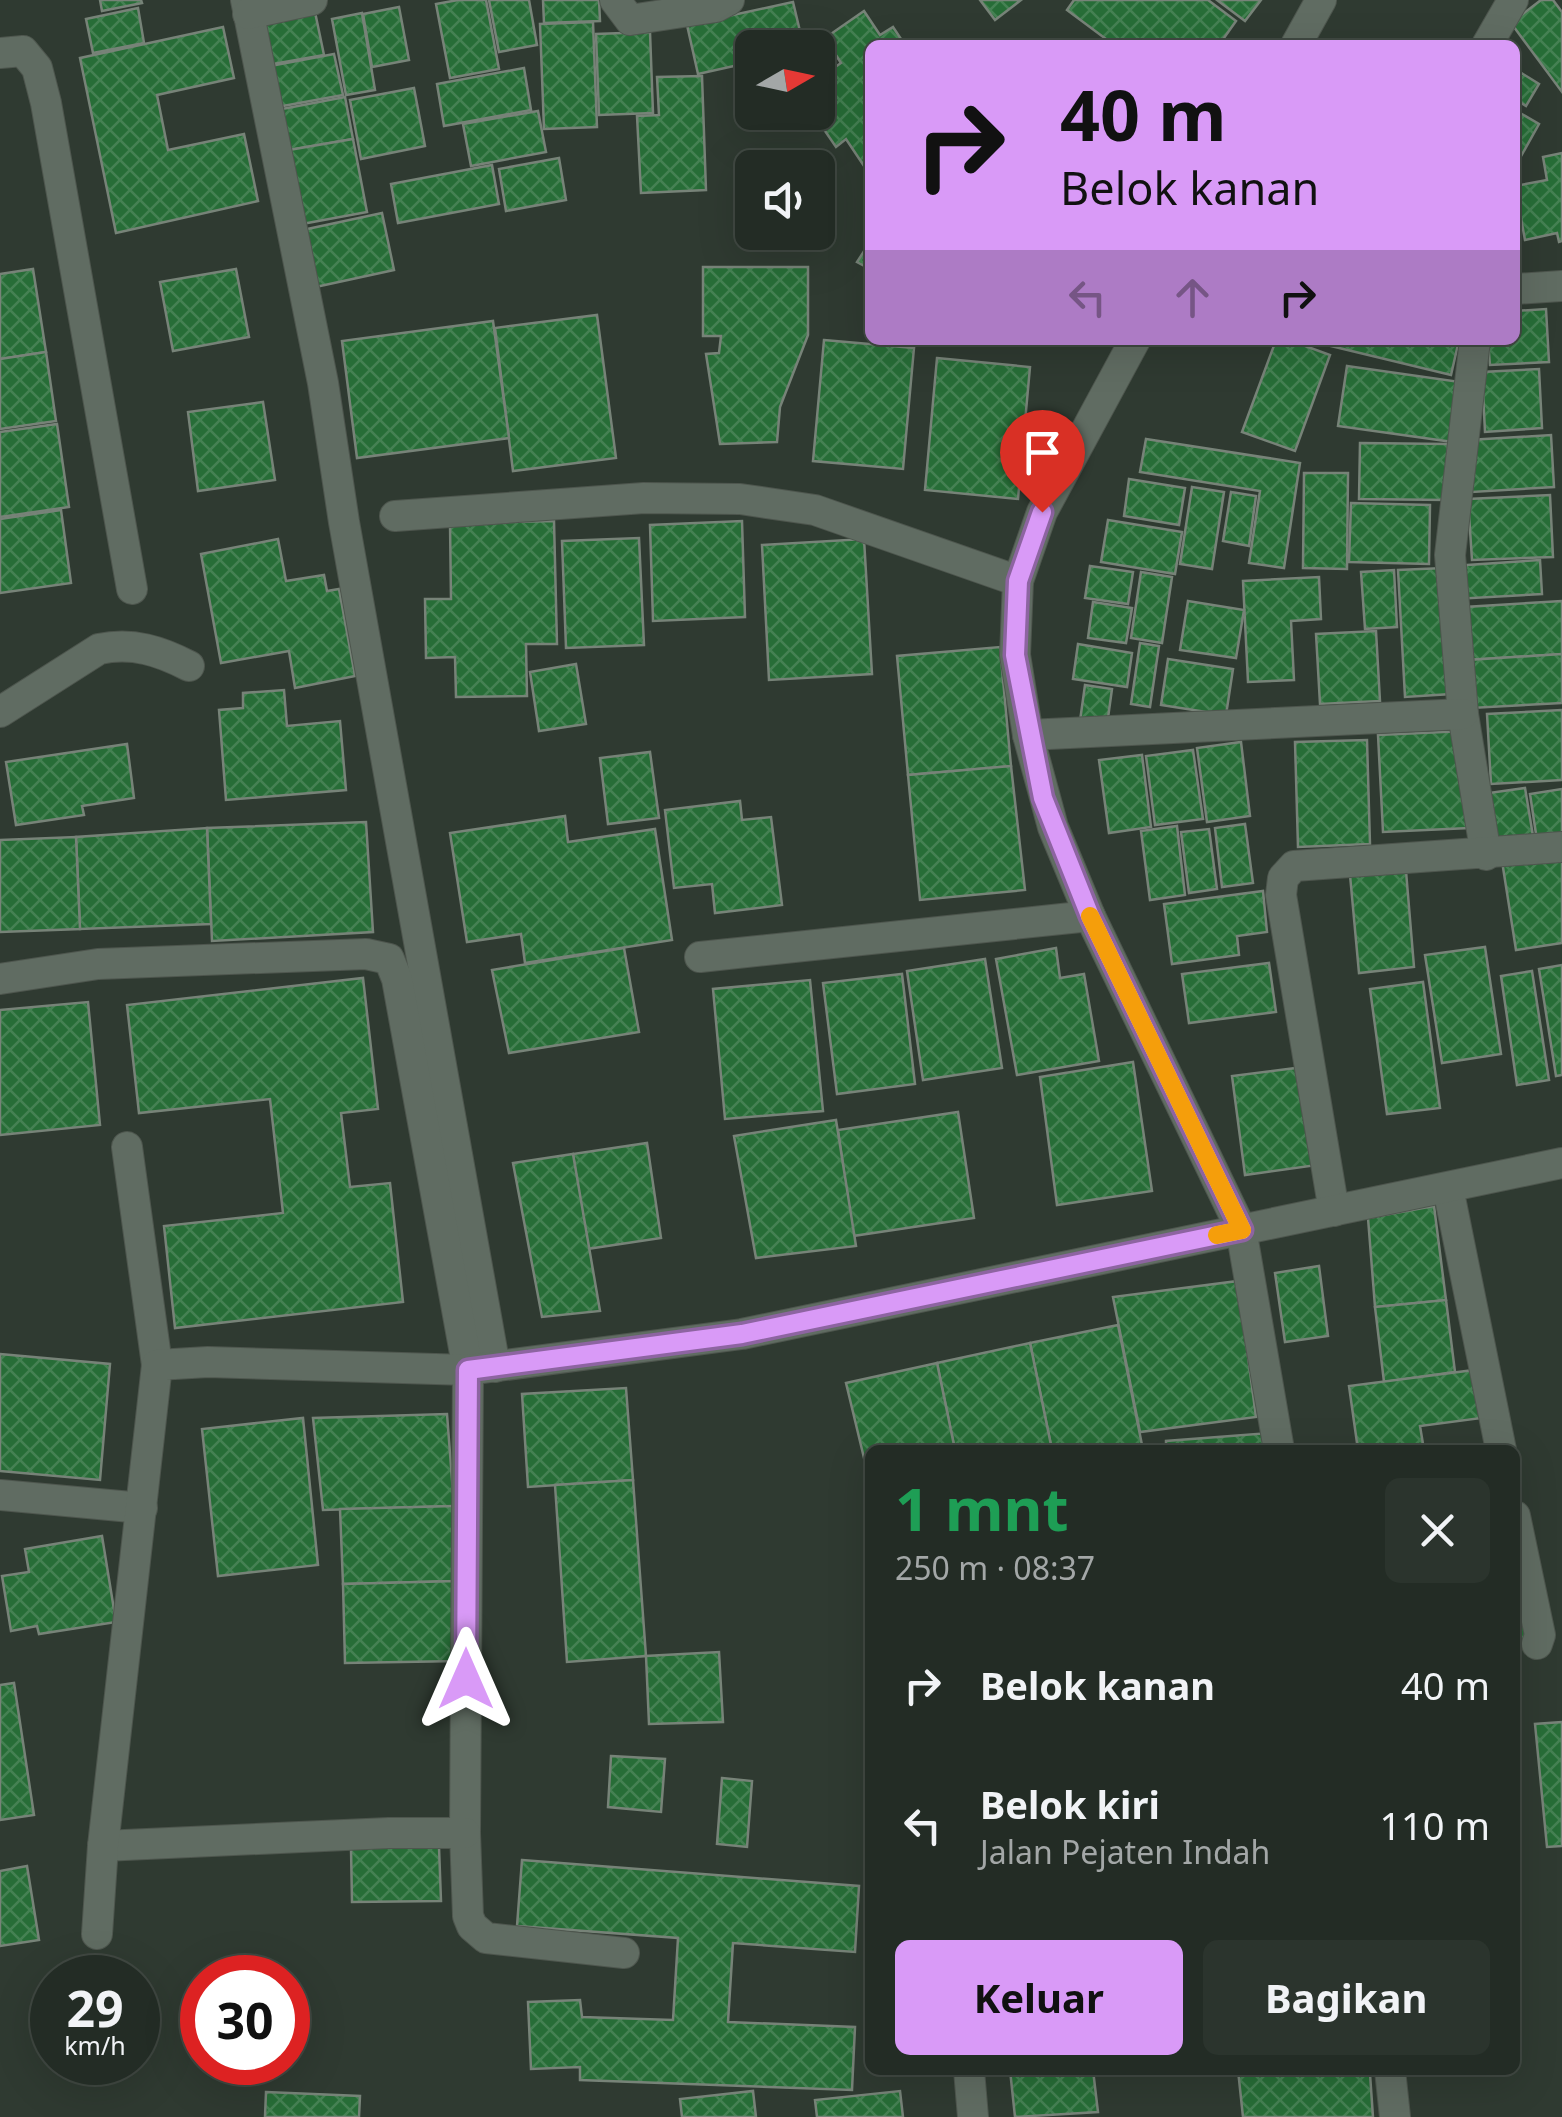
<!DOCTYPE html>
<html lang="id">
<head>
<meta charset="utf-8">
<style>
	body { margin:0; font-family:"Noto Sans",sans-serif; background:#2b342d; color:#f1f3f6; height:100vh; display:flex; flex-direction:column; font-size:38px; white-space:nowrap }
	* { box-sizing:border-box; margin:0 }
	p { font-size:32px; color:#a3a7a7 }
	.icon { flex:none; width:55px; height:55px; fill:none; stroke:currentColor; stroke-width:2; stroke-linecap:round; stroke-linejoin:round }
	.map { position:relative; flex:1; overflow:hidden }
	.panel { position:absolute; left:865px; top:1445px; width:655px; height:630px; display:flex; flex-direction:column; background:#232c25; border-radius:15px; box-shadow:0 10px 40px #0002,0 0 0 2px #404842 }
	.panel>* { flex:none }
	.banner { position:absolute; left:865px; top:40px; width:655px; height:305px; border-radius:15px; box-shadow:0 10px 40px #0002,0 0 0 2px #404842; background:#d99af7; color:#111; overflow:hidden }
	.needle { width:65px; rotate:81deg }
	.buttons { position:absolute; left:735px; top:30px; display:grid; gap:20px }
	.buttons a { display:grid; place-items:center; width:100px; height:100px; border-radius:15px; background:#232c25; box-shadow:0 10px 40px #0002,0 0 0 2px #404842; font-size:50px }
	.speed { position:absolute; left:30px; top:1955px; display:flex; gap:20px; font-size:50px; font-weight:700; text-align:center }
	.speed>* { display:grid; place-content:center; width:130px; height:130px; border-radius:50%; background:#232c25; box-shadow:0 10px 40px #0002,0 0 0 2px #404842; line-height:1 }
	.speed small { font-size:25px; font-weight:400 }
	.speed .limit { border:15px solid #d22; background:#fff; color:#111 }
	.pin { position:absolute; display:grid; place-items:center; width:85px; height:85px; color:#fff; margin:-102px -42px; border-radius:50% 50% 50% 0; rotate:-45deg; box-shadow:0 0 10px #0007 }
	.pin .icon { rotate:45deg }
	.me { position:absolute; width:110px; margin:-55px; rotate:0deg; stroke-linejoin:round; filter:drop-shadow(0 0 8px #0008) }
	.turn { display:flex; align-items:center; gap:35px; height:210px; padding:0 30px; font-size:45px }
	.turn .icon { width:130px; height:130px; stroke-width:2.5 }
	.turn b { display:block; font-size:70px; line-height:85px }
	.lanes { display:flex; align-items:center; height:95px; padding:0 30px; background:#0003; justify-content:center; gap:50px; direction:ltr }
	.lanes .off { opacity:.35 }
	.round { display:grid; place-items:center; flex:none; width:105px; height:105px; border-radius:15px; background:#2b342d }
	.headline { display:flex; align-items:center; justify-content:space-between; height:170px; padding:0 30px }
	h1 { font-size:60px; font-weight:700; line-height:75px; color:#1e9e55 }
	.cta { display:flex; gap:20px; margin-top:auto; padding:20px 30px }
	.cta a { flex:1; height:115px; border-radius:15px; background:#d99af7; color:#111; font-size:40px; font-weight:700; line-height:115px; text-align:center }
	.cta a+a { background:#2b342d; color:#f1f3f6 }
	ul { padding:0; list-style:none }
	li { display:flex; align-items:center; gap:30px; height:140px; padding:0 30px }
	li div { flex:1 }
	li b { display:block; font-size:38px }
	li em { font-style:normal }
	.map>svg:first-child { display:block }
</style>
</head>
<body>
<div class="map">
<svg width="1562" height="2117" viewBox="0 0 1562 2117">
	<defs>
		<pattern id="building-cross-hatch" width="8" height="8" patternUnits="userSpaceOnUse" patternTransform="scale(2.5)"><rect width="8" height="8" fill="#276d37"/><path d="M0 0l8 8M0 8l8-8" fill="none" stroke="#458153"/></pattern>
	</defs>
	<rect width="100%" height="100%" fill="#2f3a31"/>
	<g fill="url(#building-cross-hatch)" stroke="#778378" stroke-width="2.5">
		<path d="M 100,0 L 141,0 L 142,3 L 102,11 Z"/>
		<path d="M 458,0 L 486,0 L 499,69 L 450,78 L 436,4 Z"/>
		<path d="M 489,0 L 529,0 L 537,45 L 499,52 Z"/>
		<path d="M 543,0 L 599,0 L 600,21 L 544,23 Z"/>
		<path d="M 980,0 L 1021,0 L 995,20 Z"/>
		<path d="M 1074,0 L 1208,0 L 1236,21 L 1219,45 L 1114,45 L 1067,10 Z"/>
		<path d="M 1217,0 L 1261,0 L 1245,21 Z"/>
		<path d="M 1541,0 L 1553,0 L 1562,12 L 1562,92 L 1511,23 Z"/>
		<path d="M 793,2 L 804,48 L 752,48 L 752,62 L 698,74 L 687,25 Z"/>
		<path d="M 399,7 L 409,60 L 372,67 L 363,14 Z"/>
		<path d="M 138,8 L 144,43 L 93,53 L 86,19 Z"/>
		<path d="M 864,11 L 880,35 L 893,27 L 905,45 L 870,45 L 870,162 L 864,166 L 846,139 L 836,147 L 812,112 L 818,112 L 818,100 L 827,94 L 818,79 L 841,63 L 825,38 Z"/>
		<path d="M 315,12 L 324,55 L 262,66 L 254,24 Z"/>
		<path d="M 362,13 L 375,90 L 346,95 L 332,19 Z"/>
		<path d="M 593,22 L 597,127 L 544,129 L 540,24 Z"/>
		<path d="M 223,27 L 234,78 L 157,95 L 168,150 L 244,134 L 258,201 L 116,233 L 80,58 Z"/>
		<path d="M 650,32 L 653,113 L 599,115 L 596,34 Z"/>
		<path d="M 334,54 L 343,95 L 272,108 L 265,67 Z"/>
		<path d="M 524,68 L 531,110 L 444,126 L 437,84 Z"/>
		<path d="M 1515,69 L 1539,84 L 1526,106 L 1515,99 Z"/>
		<path d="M 702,76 L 706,190 L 641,193 L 637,116 L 659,115 L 657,77 Z"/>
		<path d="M 414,88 L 425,146 L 361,159 L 350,100 Z"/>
		<path d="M 345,97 L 353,139 L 289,150 L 282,109 Z"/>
		<path d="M 1515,110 L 1539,124 L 1515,167 Z"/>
		<path d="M 538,111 L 546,152 L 471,166 L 463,124 Z"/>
		<path d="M 353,139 L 367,212 L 302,224 L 289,150 Z"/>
		<path d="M 1562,153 L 1562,241 L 1559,242 L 1557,233 L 1525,240 L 1515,186 L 1547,180 L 1543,157 Z"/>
		<path d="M 559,158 L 566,200 L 506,211 L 499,169 Z"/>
		<path d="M 492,165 L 499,204 L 398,223 L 391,184 Z"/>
		<path d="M 382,213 L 394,270 L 311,288 L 298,231 Z"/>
		<path d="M 870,242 L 870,269 L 857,262 Z"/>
		<path d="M 703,267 L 808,267 L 808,335 L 780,407 L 777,442 L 720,444 L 706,354 L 719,353 L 721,336 L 703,336 Z"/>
		<path d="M 33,269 L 46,352 L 0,359 L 0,274 Z"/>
		<path d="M 236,269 L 249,337 L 173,351 L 160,282 Z"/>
		<path d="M 1546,309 L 1549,362 L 1490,365 L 1488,340 L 1515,340 L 1515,311 Z"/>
		<path d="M 597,315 L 616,458 L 513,471 L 495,328 Z"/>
		<path d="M 493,321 L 509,438 L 357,458 L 342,341 Z"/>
		<path d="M 824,340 L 914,348 L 903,469 L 813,461 Z"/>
		<path d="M 1276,340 L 1289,340 L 1330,355 L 1295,451 L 1242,432 Z"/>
		<path d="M 1306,340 L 1459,340 L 1451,375 Z"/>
		<path d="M 46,352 L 56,421 L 0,429 L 0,359 Z"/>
		<path d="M 937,358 L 1030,367 L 1018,499 L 925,490 Z"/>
		<path d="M 1347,366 L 1460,382 L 1453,442 L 1338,426 Z"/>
		<path d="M 1539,369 L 1542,428 L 1485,432 L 1482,372 Z"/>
		<path d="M 263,402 L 275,480 L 198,491 L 188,412 Z"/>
		<path d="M 57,424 L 69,507 L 0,517 L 0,432 Z"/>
		<path d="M 1551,435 L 1554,487 L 1472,492 L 1469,440 Z"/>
		<path d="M 1146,439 L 1300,463 L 1284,568 L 1249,563 L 1260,491 L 1140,472 Z"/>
		<path d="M 1360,443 L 1448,444 L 1447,500 L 1359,499 Z"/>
		<path d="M 1304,473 L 1348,473 L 1347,569 L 1303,568 Z"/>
		<path d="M 1129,479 L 1185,488 L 1179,525 L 1124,516 Z"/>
		<path d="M 1192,487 L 1224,492 L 1212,569 L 1180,564 Z"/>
		<path d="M 1231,492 L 1256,496 L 1249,546 L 1223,541 Z"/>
		<path d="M 1550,495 L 1553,557 L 1472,560 L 1468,499 Z"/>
		<path d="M 1351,503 L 1430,505 L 1429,564 L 1349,562 Z"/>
		<path d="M 61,510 L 71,583 L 0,593 L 0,519 Z"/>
		<path d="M 1108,520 L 1182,532 L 1175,574 L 1101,562 Z"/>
		<path d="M 554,521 L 557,644 L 526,644 L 527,696 L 456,697 L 455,657 L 426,658 L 425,599 L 451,599 L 450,523 Z"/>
		<path d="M 742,521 L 745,617 L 653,621 L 650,525 Z"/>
		<path d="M 639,538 L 644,645 L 566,648 L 562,541 Z"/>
		<path d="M 278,539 L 286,581 L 324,575 L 327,591 L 339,589 L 355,676 L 295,688 L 289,651 L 221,663 L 201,554 Z"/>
		<path d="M 864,539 L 872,674 L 769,680 L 762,545 Z"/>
		<path d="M 1540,560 L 1542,594 L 1455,599 L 1453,566 Z"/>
		<path d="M 1090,566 L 1133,572 L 1128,604 L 1085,598 Z"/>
		<path d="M 1444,568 L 1451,694 L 1405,697 L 1398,570 Z"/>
		<path d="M 1394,570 L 1397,627 L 1365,629 L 1361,572 Z"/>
		<path d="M 1141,572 L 1172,577 L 1162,643 L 1131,638 Z"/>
		<path d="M 1319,577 L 1321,619 L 1291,621 L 1294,680 L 1248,682 L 1243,581 Z"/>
		<path d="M 1188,601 L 1244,610 L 1236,658 L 1180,650 Z"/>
		<path d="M 1562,601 L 1562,654 L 1468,660 L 1465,607 Z"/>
		<path d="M 1093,602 L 1132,608 L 1126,643 L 1088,638 Z"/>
		<path d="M 1376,631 L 1380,701 L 1320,704 L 1316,634 Z"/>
		<path d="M 1140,643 L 1159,646 L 1150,707 L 1131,704 Z"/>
		<path d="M 1078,644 L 1132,653 L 1127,687 L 1073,679 Z"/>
		<path d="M 1000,647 L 1011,766 L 908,775 L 897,656 Z"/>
		<path d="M 1562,654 L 1562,703 L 1471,708 L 1468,660 Z"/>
		<path d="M 1168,659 L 1233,669 L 1226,715 L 1161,705 Z"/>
		<path d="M 576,664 L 586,724 L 539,731 L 530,672 Z"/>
		<path d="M 1085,685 L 1112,689 L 1107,725 L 1080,721 Z"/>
		<path d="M 284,690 L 287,726 L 340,721 L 346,790 L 226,800 L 219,710 L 243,708 L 243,693 Z"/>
		<path d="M 1562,710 L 1562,780 L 1491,784 L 1487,714 Z"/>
		<path d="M 1465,731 L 1469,828 L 1383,832 L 1378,735 Z"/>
		<path d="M 1367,740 L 1370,844 L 1298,847 L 1295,742 Z"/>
		<path d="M 1241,742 L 1250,816 L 1207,822 L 1197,748 Z"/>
		<path d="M 127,744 L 134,798 L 82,806 L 84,815 L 16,825 L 6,762 Z"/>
		<path d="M 1193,750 L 1203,819 L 1155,825 L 1146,756 Z"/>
		<path d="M 650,752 L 659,818 L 608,824 L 600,758 Z"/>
		<path d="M 1142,755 L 1151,827 L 1109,833 L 1099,760 Z"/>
		<path d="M 1011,766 L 1025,890 L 920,900 L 908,775 Z"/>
		<path d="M 1525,788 L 1534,842 L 1497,848 L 1489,793 Z"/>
		<path d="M 1562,789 L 1562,844 L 1538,847 L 1530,794 Z"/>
		<path d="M 740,801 L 742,820 L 771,817 L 782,905 L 715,913 L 712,884 L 674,888 L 665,810 Z"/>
		<path d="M 565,816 L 568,842 L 655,829 L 672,940 L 525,963 L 521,934 L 467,942 L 450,833 Z"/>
		<path d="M 366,822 L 373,932 L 212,941 L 207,828 Z"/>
		<path d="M 1245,824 L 1253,883 L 1222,887 L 1215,828 Z"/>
		<path d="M 1177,826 L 1185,895 L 1150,900 L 1141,831 Z"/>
		<path d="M 207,828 L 211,924 L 80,929 L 76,837 Z"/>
		<path d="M 1209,829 L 1217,889 L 1189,893 L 1181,832 Z"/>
		<path d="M 76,837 L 80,929 L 0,932 L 0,840 Z"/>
		<path d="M 1562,852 L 1562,943 L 1516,950 L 1502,861 Z"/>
		<path d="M 1406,871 L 1414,967 L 1359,973 L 1350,875 Z"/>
		<path d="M 1263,891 L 1267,932 L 1237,936 L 1239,955 L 1172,964 L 1164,904 Z"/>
		<path d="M 1485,947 L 1501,1054 L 1442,1063 L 1425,955 Z"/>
		<path d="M 624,948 L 639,1032 L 509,1053 L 492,970 Z"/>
		<path d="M 1056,948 L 1060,978 L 1084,974 L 1099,1061 L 1017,1075 L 996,959 Z"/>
		<path d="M 985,959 L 1002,1068 L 923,1080 L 907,971 Z"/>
		<path d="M 1269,963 L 1276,1012 L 1189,1023 L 1182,974 Z"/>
		<path d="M 1562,965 L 1562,1075 L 1556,1076 L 1539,969 Z"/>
		<path d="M 1532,971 L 1549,1080 L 1517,1085 L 1501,976 Z"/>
		<path d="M 902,974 L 915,1084 L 837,1094 L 823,983 Z"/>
		<path d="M 363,978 L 378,1109 L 341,1113 L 350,1187 L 390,1183 L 403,1302 L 175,1328 L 164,1226 L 283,1213 L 270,1099 L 139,1113 L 127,1005 Z"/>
		<path d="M 810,980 L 823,1111 L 725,1119 L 713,989 Z"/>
		<path d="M 1423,982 L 1440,1108 L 1387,1114 L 1370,989 Z"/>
		<path d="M 88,1002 L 100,1125 L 0,1135 L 0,1010 Z"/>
		<path d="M 1133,1062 L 1152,1191 L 1057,1205 L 1040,1077 Z"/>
		<path d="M 1304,1067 L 1317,1165 L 1245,1175 L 1232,1076 Z"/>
		<path d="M 958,1112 L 974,1218 L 853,1236 L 838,1130 Z"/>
		<path d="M 836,1120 L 856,1246 L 756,1258 L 734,1136 Z"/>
		<path d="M 647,1143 L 661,1238 L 587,1249 L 573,1154 Z"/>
		<path d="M 573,1154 L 600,1311 L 542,1317 L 513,1163 Z"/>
		<path d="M 1434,1206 L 1446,1300 L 1375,1307 L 1368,1218 Z"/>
		<path d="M 1319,1266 L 1328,1336 L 1285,1342 L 1275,1273 Z"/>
		<path d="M 1238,1281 L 1256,1417 L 1140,1432 L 1113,1297 Z"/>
		<path d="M 1446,1300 L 1455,1372 L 1384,1382 L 1375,1307 Z"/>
		<path d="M 1118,1325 L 1143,1450 L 1052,1450 L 1030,1343 Z"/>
		<path d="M 1030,1343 L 1052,1450 L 955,1450 L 937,1363 Z"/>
		<path d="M 0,1354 L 110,1364 L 100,1480 L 0,1471 Z"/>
		<path d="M 937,1363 L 955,1450 L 870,1450 L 870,1483 L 846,1383 Z"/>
		<path d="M 1482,1369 L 1489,1417 L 1420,1426 L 1424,1450 L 1358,1450 L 1349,1386 Z"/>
		<path d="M 626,1388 L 633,1480 L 528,1487 L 522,1394 Z"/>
		<path d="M 447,1414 L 454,1506 L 323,1510 L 313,1418 Z"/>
		<path d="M 303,1418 L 318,1565 L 218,1576 L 202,1429 Z"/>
		<path d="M 1269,1433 L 1270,1450 L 1166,1450 L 1166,1441 Z"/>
		<path d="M 633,1480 L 646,1656 L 567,1662 L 555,1485 Z"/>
		<path d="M 454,1506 L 457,1581 L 343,1584 L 340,1509 Z"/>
		<path d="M 102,1536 L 116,1622 L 39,1634 L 37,1626 L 11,1631 L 2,1576 L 29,1572 L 25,1549 Z"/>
		<path d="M 457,1581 L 459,1661 L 345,1663 L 343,1584 Z"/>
		<path d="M 1515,1584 L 1534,1638 L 1515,1641 Z"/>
		<path d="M 719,1652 L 723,1722 L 649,1724 L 646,1656 Z"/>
		<path d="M 14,1683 L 34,1815 L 0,1820 L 0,1685 Z"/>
		<path d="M 1562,1722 L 1562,1846 L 1547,1847 L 1535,1724 Z"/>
		<path d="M 611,1756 L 665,1759 L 661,1812 L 608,1807 Z"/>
		<path d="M 722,1778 L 752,1781 L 747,1847 L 717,1844 Z"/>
		<path d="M 439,1847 L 441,1901 L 352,1902 L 351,1848 Z"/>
		<path d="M 522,1860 L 859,1886 L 855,1952 L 733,1943 L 728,2022 L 855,2027 L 852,2090 L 580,2080 L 580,2067 L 531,2069 L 528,2002 L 580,2000 L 582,2017 L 673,2020 L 678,1938 L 517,1926 Z"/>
		<path d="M 27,1866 L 39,1940 L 0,1946 L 0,1871 Z"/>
		<path d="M 1010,2070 L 1093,2070 L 1098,2112 L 1015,2117 Z"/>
		<path d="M 1238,2070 L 1370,2074 L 1373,2117 L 1243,2117 Z"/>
		<path d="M 1250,2070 L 1370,2070 L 1370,2074 Z"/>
		<path d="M 753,2091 L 756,2117 L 682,2117 L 680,2099 Z"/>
		<path d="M 900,2091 L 903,2117 L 817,2117 L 815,2100 Z"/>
		<path d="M 266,2092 L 360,2096 L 359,2117 L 265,2117 Z"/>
	</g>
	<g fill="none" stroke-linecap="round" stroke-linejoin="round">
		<g stroke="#4e564e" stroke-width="32">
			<g id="minor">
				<path d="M 246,0 L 323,383 L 344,522 L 495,1367"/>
				<path d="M 615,0 L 630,20 L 716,7 L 729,0"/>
				<path d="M 248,14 L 312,0"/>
				<path d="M 1296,45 L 1321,0"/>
				<path d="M 1487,45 L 1513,0"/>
				<path d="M 0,53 L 23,51 L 37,68 L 46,103 L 132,589"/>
				<path d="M 1515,289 L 1562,286"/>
				<path d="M 1135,340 L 1042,512 L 1018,581 L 1015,655 L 1028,735 L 1053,827 L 1090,916 L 1241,1229 L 1279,1450"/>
				<path d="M 1475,340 L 1450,555 L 1463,714 L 1486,855"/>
				<path d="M 395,516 L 644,498 L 740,499 L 815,510 L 1018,581"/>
				<path d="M 0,712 L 99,649 C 133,642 160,651 189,666"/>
				<path d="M 1028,735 L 1463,714"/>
				<path d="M 700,957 L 1090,916"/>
				<path d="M 0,979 L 98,964 L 366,954 L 389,959 L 397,979 L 468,1370 L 465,1833 L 468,1916 L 472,1926 L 486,1938 L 624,1953"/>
				<path d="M 127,1147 L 157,1365"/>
				<path d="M 1448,1188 L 1501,1450"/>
				<path d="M 1334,1211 L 1281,895 L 1283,878 L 1294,866 L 1562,847"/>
				<path d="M 0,1495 L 142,1508"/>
				<path d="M 1515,1516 L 1540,1635 L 1537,1644"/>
				<path d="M 103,1846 L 389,1833 L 465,1833"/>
				<path d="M 97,1934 L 103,1846 L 157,1365 L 208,1362 L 468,1370 L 742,1334 L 1562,1163"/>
				<path d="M 969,2070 L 973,2117"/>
				<path d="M 1390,2070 L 1395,2117"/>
			</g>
		</g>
		<use href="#minor" stroke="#606c62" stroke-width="30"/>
	</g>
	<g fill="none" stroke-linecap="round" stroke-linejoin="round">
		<g stroke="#8d64a1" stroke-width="25">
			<path id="route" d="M 466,1679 L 468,1370 L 742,1334 L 1242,1230 L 1090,916 L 1043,798 L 1015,655 L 1018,581 L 1042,512"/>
		</g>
		<use href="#route" stroke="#d99af7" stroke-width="18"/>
		<path stroke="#f59e0b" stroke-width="18" d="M 1090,916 L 1242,1230 L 1217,1235"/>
	</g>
</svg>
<div class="buttons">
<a><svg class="needle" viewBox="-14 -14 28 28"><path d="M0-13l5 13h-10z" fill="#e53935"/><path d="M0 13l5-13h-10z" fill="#a3a7a7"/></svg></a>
<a><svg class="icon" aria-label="sound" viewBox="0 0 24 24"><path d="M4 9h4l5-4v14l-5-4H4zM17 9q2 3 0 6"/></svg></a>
</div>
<div class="speed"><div>29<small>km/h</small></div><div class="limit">30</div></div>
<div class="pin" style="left:1042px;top:512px;background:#d93025"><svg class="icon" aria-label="arrive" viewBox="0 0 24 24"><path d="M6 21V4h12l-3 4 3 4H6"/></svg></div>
<svg class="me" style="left:466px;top:1679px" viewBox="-20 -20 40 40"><path d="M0-17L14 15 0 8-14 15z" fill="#d99af7" stroke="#fff" stroke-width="4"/></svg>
<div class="banner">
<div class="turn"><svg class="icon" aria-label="right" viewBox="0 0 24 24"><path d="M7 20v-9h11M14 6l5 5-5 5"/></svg><div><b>40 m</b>Belok kanan</div></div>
<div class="lanes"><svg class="icon off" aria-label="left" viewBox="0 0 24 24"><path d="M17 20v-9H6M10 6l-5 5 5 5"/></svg><svg class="icon off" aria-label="ahead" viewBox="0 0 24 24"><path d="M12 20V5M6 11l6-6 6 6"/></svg><svg class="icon" aria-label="right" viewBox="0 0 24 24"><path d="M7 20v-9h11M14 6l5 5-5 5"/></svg></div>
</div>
<section class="panel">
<div class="headline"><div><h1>1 mnt</h1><p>250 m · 08:37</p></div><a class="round"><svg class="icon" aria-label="close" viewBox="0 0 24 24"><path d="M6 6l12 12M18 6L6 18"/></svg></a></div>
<ul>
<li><svg class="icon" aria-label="right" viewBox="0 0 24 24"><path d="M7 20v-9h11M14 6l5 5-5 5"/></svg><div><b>Belok kanan</b></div><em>40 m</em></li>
<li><svg class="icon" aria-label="left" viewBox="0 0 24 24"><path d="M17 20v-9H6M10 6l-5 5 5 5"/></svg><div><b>Belok kiri</b><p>Jalan Pejaten Indah</p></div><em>110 m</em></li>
</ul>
<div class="cta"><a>Keluar</a><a>Bagikan</a></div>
</section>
</div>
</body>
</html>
